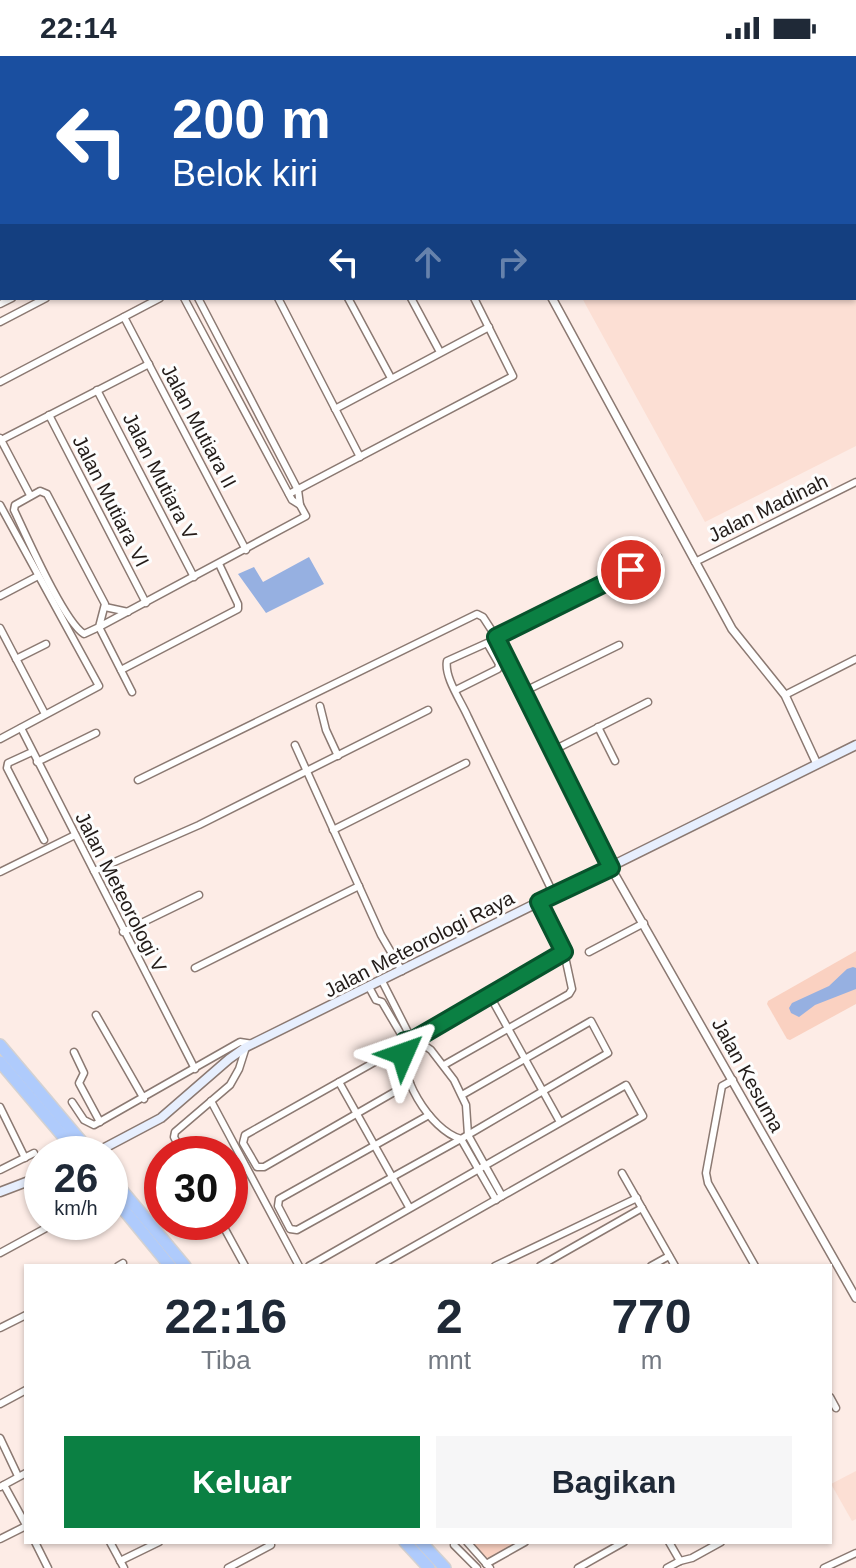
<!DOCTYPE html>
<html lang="id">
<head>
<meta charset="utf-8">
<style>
	body { margin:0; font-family:Helvetica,sans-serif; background:#f6f6f7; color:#1f2937; height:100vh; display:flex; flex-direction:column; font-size:30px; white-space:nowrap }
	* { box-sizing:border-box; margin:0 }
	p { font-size:26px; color:#747a83 }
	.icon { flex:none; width:44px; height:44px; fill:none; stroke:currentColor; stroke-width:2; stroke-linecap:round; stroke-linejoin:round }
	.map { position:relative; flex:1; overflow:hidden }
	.drawer { position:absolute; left:24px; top:1208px; width:808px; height:280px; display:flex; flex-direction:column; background:#fff; border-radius:0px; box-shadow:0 2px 6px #0004 }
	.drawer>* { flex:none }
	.hud { position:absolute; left:0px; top:0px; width:856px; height:244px; box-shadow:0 2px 6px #0004; background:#1a4fa0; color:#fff; overflow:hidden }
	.speed { position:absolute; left:24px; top:1080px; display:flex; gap:16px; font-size:40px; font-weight:700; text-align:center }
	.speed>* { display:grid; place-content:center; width:104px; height:104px; border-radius:50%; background:#fff; box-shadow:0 2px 6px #0004; line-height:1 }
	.speed small { font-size:20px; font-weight:400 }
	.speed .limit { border:12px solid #d22; background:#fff; color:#111 }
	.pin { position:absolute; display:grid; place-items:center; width:68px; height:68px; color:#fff; margin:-34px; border:4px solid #fff; border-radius:50%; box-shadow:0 2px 8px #0007 }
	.me { position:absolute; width:88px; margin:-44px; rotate:47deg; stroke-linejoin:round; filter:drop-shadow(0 0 6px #0008) }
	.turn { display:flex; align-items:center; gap:28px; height:168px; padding:0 40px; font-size:36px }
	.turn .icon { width:104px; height:104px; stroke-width:2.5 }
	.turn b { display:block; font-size:56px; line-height:68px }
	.lanes { display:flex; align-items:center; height:76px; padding:0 40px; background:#0003; justify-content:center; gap:40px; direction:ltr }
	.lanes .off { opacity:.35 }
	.eta { display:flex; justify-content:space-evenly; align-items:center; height:136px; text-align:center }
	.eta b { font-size:48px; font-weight:800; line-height:56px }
	.action { display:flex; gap:16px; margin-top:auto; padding:16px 40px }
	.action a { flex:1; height:92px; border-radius:0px; background:#0b8043; color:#fff; font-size:32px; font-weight:800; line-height:92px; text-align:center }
	.action a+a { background:#f6f6f7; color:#1f2937 }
	.status { display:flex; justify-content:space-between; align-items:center; height:56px; padding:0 40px; background:#fff; direction:ltr }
	.status svg { height:22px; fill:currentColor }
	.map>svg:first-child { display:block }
</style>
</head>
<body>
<div class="status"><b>22:14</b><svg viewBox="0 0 49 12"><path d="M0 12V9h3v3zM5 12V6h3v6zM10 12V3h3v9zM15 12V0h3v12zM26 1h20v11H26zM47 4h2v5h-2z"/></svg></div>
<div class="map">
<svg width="856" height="1512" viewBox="0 0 856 1512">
	<rect width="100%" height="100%" fill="#fdece6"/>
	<g fill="#fcdfd4">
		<path d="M 0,0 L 183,2 L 2,2 L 0,227 Z"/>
		<path d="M 495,0 L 856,0 L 856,390 L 705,466 L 582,242 L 854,242 L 854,2 L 492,2 Z"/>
		<path d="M 856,1415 L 856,1463 L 852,1465 L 831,1428 Z"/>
	</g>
	<g fill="#fad1c1">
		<path d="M 856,895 L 856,948 L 790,984 L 787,983 L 767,948 L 768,945 Z"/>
		<path d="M 472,1486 L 518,1486 L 489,1502 L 484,1501 Z"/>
	</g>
	<g fill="#96b0e1">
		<path d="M 309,501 L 324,528 L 266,557 L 238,518 L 254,511 L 263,526 Z"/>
		<path d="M 853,911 L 856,912 L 856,933 L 815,949 L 799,961 L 791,957 L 789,952 L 792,947 L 829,930 L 847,913 Z"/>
	</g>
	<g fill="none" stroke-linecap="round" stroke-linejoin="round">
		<g stroke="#8b7972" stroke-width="9">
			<g id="minor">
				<path d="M 0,238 L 2,237"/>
				<path d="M 198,242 L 298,434 L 300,449"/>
				<path d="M 278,242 L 360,401"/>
				<path d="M 348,242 L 391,322"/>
				<path d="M 411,242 L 440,296"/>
				<path d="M 0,248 L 12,242"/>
				<path d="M 124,261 L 246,494"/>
				<path d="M 0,266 L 46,242"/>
				<path d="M 0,326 L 160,242"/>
				<path d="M 97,334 L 194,521"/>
				<path d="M 335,353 L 489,271"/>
				<path d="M 49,359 L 146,547"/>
				<path d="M 0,382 L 30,439"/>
				<path d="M 1,384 L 149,308"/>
				<path d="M 289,438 L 513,320 L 474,242"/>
				<path d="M 0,449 L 99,630 L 0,683"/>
				<path d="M 695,506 L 856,426"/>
				<path d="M 0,540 L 38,520"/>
				<path d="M 105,551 L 128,556"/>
				<path d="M 99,571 L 105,548 L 47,438 L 40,435 L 15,449 L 14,454 C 26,479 64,566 84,578 L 99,571 L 306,460 L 300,449 L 292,444 L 184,242"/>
				<path d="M 99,571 L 132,636"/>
				<path d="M 0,572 L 45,658"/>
				<path d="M 496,581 L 658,501"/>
				<path d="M 16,603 L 46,588"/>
				<path d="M 121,614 L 238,553 L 238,548 L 219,508"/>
				<path d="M 456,634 L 498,613 L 499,608 L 487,587 L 447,605 C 444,621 461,645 468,661 L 554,839"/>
				<path d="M 523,636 L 619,589"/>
				<path d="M 785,639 L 856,603"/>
				<path d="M 320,650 L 326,674 L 338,700"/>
				<path d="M 598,671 L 615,705"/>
				<path d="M 21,672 L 195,1013"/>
				<path d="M 295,689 L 381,879 L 402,915"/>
				<path d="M 552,695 L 648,646"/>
				<path d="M 32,696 L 8,707 L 7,712 L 44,784"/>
				<path d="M 37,706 L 96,677"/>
				<path d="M 138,724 L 477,558 L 483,561 L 496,581 L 611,812"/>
				<path d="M 333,774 L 466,707"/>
				<path d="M 94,815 L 199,769 L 428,654"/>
				<path d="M 0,816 L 75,779"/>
				<path d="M 123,876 L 199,839"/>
				<path d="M 589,896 L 644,867"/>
				<path d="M 195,912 L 359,830"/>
				<path d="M 382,925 L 411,982"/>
				<path d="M 369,931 L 376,944 L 382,946 L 405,985"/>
				<path d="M 490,940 L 560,1066"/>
				<path d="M 96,959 L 144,1043"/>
				<path d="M 415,983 L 564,896"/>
				<path d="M 403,990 L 245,1079 L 243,1087 L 257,1111 L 264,1111 L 410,1027"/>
				<path d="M 74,996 L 84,1017 L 79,1027 L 100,1066"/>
				<path d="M 444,1009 L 569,938 L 572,933 L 564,896 L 539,846"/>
				<path d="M 733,1024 L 722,1030 L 706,1117 L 708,1127 L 755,1210"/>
				<path d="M 339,1026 L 409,1151"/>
				<path d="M 211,1045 L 299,1210"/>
				<path d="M 72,1046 L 84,1064 L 94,1069 L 240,986 L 253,988"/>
				<path d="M 0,1051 L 25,1102"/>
				<path d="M 429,1059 L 279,1143 L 278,1150 L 290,1173 L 297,1174 L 461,1083 L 608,997 L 591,965 L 462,1039"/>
				<path d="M 183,1098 L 174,1081 L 175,1076 L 230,1029 L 239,1013 L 246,991"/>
				<path d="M 0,1114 L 34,1097"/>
				<path d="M 622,1117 L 675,1210"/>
				<path d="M 496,1144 L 461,1083 C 430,1074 395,1017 405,985 L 415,983 L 431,994 L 454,1024 L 466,1049 L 468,1079 L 502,1140"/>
				<path d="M 221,1166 L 245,1210"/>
				<path d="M 182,1174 L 196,1166"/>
				<path d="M 0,1197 L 57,1166"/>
				<path d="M 118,1210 L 123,1207"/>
				<path d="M 309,1210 L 626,1029 L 643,1060 L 379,1210"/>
				<path d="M 495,1210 L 637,1142"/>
				<path d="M 540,1210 L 642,1152"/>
				<path d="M 651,1210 L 669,1200"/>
				<path d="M 0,1272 L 26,1259"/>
				<path d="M 830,1341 L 836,1352"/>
				<path d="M 0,1348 L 26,1334"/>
				<path d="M 0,1382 L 18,1420"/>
				<path d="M 4,1429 L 26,1469"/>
				<path d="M 0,1431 L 26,1417"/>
				<path d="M 0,1483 L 26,1470"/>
				<path d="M 35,1486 L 48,1512"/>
				<path d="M 110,1486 L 124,1512"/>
				<path d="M 467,1486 L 490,1512"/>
				<path d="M 669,1486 L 680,1505"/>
				<path d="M 454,1489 L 477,1512"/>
				<path d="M 120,1505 L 159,1486"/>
				<path d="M 486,1508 L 525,1486"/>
				<path d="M 228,1512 L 271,1489"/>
				<path d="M 578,1512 L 624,1486"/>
				<path d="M 667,1512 L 680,1505 L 692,1502 L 721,1486"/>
				<path d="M 824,1512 L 856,1497"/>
			</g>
		</g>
		<g stroke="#8b7972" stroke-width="10">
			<g id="tertiary">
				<path d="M 416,0 L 417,2"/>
				<path d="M 432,0 L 434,2"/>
				<path d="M 450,2 L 454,0"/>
				<path d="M 471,2 L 475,0"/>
				<path d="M 552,242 L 732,573 L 785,639 L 817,708"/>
				<path d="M 611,812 L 856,1242"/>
			</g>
		</g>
		<g stroke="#8b7972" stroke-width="11">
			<g id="secondary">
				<path d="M 93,1098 L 161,1062 L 229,1003 L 246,991 L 856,689"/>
				<path d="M 0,1136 L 42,1120"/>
			</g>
		</g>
		<g stroke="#d3d1d1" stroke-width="14">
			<g id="motorway">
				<path d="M 0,989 L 92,1098"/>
				<path d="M 0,1006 L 78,1098"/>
				<path d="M 110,1120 L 185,1210"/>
				<path d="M 110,1137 L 170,1210"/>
				<path d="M 405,1486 L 429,1512"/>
				<path d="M 421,1486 L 445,1512"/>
			</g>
		</g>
		<use href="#minor" stroke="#fff" stroke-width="6"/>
		<use href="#tertiary" stroke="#fff" stroke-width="7"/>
		<use href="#secondary" stroke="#e7effe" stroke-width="8"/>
		<use href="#motorway" stroke="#afcbfc" stroke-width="11"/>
	</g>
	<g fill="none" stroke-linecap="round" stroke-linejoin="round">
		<g stroke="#07532c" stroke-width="20">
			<path id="route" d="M 403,998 L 405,985 L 415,983 L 564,896 L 539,846 L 611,812 L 496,581 L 631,514"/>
		</g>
		<use href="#route" stroke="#0b8043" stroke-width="14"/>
	</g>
	<g text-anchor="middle" stroke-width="6" stroke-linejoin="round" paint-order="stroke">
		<g font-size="20" fill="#221b18" stroke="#fdfdfd">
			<text transform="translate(199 370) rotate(62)" y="7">Jalan Mutiara II</text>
			<text transform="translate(160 420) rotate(63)" y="7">Jalan Mutiara V</text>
			<text transform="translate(111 445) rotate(63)" y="7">Jalan Mutiara VI</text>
			<text transform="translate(768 452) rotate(-26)" y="7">Jalan Madinah</text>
			<text transform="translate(121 836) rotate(63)" y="7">Jalan Meteorologi V</text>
			<text transform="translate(419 888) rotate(-27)" y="7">Jalan Meteorologi Raya</text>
			<text transform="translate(748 1019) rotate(61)" y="7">Jalan Kesuma</text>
		</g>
	</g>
</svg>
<div class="speed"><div>26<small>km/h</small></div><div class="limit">30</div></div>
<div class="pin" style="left:631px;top:514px;background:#d93025"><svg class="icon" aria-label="arrive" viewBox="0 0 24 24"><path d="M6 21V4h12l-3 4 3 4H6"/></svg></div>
<svg class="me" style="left:403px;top:998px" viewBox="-20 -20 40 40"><path d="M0-17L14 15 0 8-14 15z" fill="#0b8043" stroke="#fff" stroke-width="4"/></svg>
<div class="hud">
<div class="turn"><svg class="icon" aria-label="left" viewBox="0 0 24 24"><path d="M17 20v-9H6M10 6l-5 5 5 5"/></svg><div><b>200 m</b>Belok kiri</div></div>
<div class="lanes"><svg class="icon" aria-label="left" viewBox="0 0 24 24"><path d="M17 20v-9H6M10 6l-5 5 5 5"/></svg><svg class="icon off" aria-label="ahead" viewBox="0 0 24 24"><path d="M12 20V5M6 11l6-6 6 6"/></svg><svg class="icon off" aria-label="right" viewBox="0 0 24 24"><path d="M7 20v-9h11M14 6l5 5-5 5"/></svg></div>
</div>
<section class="drawer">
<div class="eta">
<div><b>22:16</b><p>Tiba</p></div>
<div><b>2</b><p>mnt</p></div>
<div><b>770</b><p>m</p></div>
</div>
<div class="action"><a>Keluar</a><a>Bagikan</a></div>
</section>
</div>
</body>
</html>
